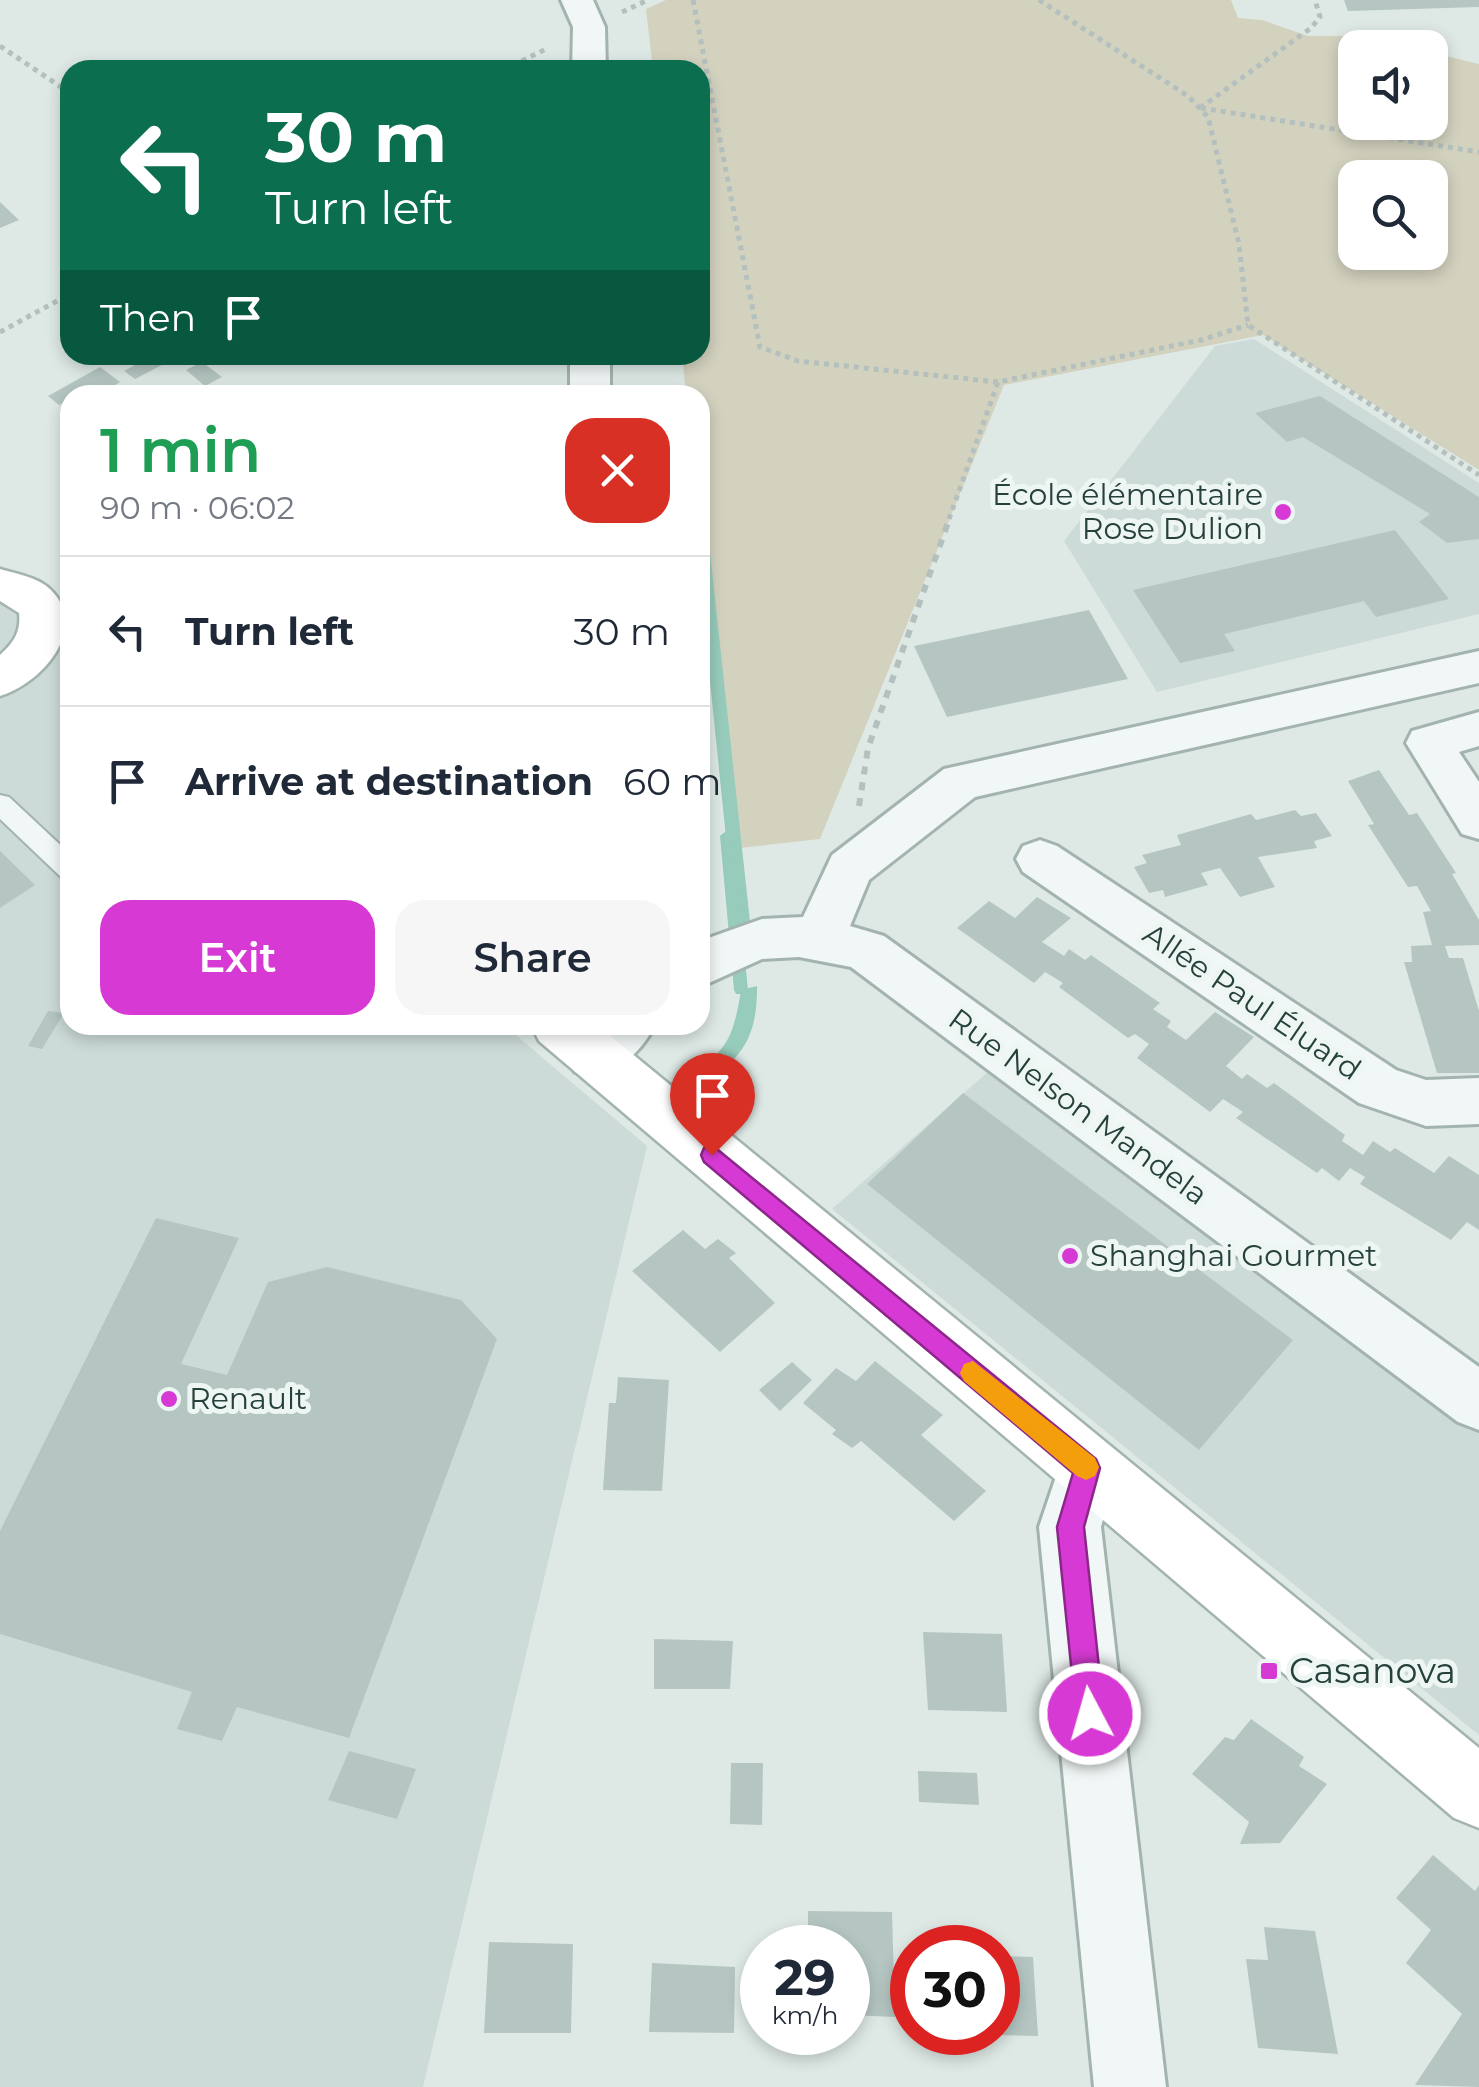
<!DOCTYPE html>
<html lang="en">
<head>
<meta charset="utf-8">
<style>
	body { margin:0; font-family:Montserrat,sans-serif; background:#f6f6f7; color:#1f2937; height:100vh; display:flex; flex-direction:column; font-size:38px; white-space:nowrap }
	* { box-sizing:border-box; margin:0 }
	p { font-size:32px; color:#747a83 }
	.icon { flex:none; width:55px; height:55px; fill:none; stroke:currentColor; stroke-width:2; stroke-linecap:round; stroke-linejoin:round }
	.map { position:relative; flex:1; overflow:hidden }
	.drawer { position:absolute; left:60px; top:385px; width:650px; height:650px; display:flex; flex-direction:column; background:#fff; border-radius:30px; box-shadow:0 5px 15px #0003 }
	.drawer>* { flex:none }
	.banner { position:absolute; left:60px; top:60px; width:650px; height:305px; border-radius:30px; box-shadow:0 5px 15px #0003; background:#0b6e4f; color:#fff; overflow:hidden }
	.buttons { position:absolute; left:1338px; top:30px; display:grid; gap:20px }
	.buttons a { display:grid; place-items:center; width:110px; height:110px; border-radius:20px; background:#fff; box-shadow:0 5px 15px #0003; font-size:50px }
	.speed { position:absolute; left:740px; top:1925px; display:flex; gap:20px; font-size:50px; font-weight:700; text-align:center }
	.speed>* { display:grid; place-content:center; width:130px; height:130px; border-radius:50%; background:#fff; box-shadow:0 5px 15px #0003; line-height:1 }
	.speed small { font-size:25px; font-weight:400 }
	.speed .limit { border:15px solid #d22; background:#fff; color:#111 }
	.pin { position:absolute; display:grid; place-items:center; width:85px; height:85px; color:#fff; margin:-102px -42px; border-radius:50% 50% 50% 0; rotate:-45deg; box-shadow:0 0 10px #0007 }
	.pin .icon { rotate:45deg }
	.me { position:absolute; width:110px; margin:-55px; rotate:354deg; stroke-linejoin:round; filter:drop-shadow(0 0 8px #0008) }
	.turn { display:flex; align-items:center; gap:35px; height:210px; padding:0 40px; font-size:45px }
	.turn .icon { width:130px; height:130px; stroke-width:2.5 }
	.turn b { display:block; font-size:70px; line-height:85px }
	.then { display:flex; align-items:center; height:95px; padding:0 40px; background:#0003; gap:20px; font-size:38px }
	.round { display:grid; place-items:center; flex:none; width:105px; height:105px; border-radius:30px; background:#f6f6f7 }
	.overview { display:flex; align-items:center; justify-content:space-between; height:170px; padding:0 40px }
	h1 { font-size:60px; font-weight:600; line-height:75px; color:#1e9e55 }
	.primary-button { display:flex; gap:20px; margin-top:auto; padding:20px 40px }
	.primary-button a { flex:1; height:115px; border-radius:30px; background:#d73ad4; color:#fff; font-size:40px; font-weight:600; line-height:115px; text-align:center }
	.primary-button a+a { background:#f6f6f7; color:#1f2937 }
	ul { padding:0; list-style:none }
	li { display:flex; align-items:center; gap:30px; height:150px; padding:0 40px; border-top:2px solid #e0e1e3 }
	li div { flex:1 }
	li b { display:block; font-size:38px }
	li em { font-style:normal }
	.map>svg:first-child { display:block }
</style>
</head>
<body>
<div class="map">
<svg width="1479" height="2087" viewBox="0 0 1479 2087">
	<rect width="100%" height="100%" fill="#dee9e6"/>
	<g fill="#ccdbd8">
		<path d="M 1254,339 L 1479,483 L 1479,614 L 1157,692 L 1064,541 L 1215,346 Z"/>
		<path d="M 0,599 L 70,658 L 70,1025 L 504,1025 L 647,1146 L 423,2087 L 0,2087 Z"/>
		<path d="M 1023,1041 L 1479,1371 L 1479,1735 L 832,1209 Z"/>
	</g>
	<path fill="#d3d2bf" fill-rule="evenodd" d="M 666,0 L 1231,0 L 1238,18 L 1262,20 L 1308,36 L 1360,36 L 1409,47 L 1355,48 L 1355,122 L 1430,122 L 1430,52 L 1479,64 L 1479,470 L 1263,335 L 1004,385 L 820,839 L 732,849 L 700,533 L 700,395 L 686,395 L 682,355 L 700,355 L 700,70 L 653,70 L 646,9 ZM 1355,178 L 1430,178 L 1430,252 L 1355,252 Z"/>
	<g fill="#97cbbb">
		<path d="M 700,460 L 750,922 L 735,925 L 700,584 Z"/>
		<path d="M 757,986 C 758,1052 729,1071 674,1095 L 664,1086 C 719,1056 731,1055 741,990 Z"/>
	</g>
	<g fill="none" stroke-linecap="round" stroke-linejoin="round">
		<path fill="#97cbbb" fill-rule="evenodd" d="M 726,831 L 732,836 L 748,990 L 746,994 L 736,994 L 734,990 L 720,836 Z"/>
	</g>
	<g fill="#b5c6c2">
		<path d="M 1344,0 L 1479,0 L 1479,7 L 1348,11 Z"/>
		<path d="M 0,202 L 19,220 L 0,228 Z"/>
		<path d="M 153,355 L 181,355 L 135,379 L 124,371 Z"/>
		<path d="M 202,362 L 222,377 L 205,386 L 186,370 Z"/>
		<path d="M 100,367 L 120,382 L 98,395 L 70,395 L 70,405 L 66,402 L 59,405 L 48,396 Z"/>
		<path d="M 1320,396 L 1479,497 L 1479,539 L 1447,543 L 1419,522 L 1430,514 L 1303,437 L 1287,442 L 1255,413 Z"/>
		<path d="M 1395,530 L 1449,599 L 1376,617 L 1364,601 L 1224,634 L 1235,651 L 1180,663 L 1133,590 Z"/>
		<path d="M 1089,610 L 1128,679 L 947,717 L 914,646 Z"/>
		<path d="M 1379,770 L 1409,815 L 1417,813 L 1456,873 L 1452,874 L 1479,920 L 1479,945 L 1445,946 L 1449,958 L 1463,958 L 1479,1011 L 1479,1073 L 1437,1073 L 1404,962 L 1412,962 L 1411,946 L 1432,945 L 1423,912 L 1431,911 L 1417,886 L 1408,887 L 1368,825 L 1374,824 L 1348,781 Z"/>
		<path d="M 1295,810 L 1301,816 L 1316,813 L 1332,836 L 1314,841 L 1317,848 L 1258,857 L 1275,887 L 1240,897 L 1220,868 L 1201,873 L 1208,885 L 1165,897 L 1163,890 L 1149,893 L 1134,867 L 1147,863 L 1142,855 L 1181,845 L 1177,835 L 1251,814 L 1256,820 Z"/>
		<path d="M 0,851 L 35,885 L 0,908 Z"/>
		<path d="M 1037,897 L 1071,918 L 1042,942 L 1064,956 L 1069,949 L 1085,960 L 1091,955 L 1160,1003 L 1153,1009 L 1171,1021 L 1167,1027 L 1186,1040 L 1215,1012 L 1254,1037 L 1226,1066 L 1242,1079 L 1247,1074 L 1267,1088 L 1274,1083 L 1345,1135 L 1342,1141 L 1363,1155 L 1373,1141 L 1390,1152 L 1395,1148 L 1434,1173 L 1449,1156 L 1479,1175 L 1479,1230 L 1467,1222 L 1451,1240 L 1360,1184 L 1365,1177 L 1350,1168 L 1339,1181 L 1322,1168 L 1317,1173 L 1236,1118 L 1243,1112 L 1223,1099 L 1210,1112 L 1137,1058 L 1149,1044 L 1135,1034 L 1128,1038 L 1059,987 L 1063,983 L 1045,972 L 1034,983 L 957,928 L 989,901 L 1015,918 Z"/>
		<path d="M 48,1011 L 64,1013 L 42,1049 L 28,1046 Z"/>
		<path d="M 963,1093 L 1293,1340 L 1199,1450 L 867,1184 Z"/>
		<path d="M 156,1218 L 239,1238 L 181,1364 L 227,1375 L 268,1282 L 327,1267 L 461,1300 L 497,1339 L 349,1738 L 237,1707 L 222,1741 L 177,1729 L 192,1692 L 0,1634 L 0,1531 Z"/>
		<path d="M 683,1230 L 705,1249 L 718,1239 L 736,1253 L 729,1258 L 775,1303 L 720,1352 L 632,1271 Z"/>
		<path d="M 875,1361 L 943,1415 L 921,1435 L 986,1491 L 954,1521 L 861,1441 L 852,1448 L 832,1434 L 836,1430 L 803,1403 L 836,1368 L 856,1381 Z"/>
		<path d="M 792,1362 L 812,1380 L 780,1411 L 759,1390 Z"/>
		<path d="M 618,1377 L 669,1380 L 662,1491 L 603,1490 L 609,1403 L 616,1403 Z"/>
		<path d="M 923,1632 L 1002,1634 L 1007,1712 L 928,1710 Z"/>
		<path d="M 654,1639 L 733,1641 L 730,1689 L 654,1689 Z"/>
		<path d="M 1251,1719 L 1304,1757 L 1299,1766 L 1327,1784 L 1280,1843 L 1240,1844 L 1249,1822 L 1192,1774 L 1225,1737 L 1234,1740 Z"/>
		<path d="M 349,1751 L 416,1769 L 397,1819 L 328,1800 Z"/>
		<path d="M 731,1763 L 763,1763 L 762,1825 L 730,1824 Z"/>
		<path d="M 918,1771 L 977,1773 L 979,1805 L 919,1802 Z"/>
		<path d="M 1433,1855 L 1475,1891 L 1479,1885 L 1479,2087 L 1415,2085 L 1462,2014 L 1406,1963 L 1431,1930 L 1396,1898 Z"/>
		<path d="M 808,1911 L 892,1912 L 895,2017 L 848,2015 L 848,1948 L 808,1948 Z"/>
		<path d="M 1264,1927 L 1315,1931 L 1338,2054 L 1258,2048 L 1246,1959 L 1268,1960 Z"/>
		<path d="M 489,1942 L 573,1944 L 571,2033 L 484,2033 Z"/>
		<path d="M 998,1956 L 1033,1957 L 1038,2036 L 998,2035 Z"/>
		<path d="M 652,1963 L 735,1967 L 734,2033 L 649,2032 Z"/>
		<path d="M 958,2032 L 974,2032 L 973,2049 L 958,2048 Z"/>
	</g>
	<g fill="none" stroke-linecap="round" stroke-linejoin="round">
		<g stroke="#a3b3b0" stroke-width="4">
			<path id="service" d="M 0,795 L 9,797 L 70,854 L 70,880 L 61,877 L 0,819 Z"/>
		</g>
		<g stroke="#a3b3b0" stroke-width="6">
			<g id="minor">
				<path d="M 561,0 L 593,0 L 605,27 L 606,70 L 572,70 L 573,27 Z"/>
				<rect x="570" y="355" width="40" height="40"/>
				<path d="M 1479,651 L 1479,683 L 975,797 L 869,880 L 850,926 L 884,936 L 1479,1367 L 1479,1430 L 1458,1422 L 851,967 L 799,957 L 762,959 L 700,987 L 700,941 L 762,919 L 803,917 L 832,855 L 944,769 Z"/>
				<path d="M 1479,712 L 1479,746 L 1459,752 L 1479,782 L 1479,839 L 1462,834 L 1406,743 L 1412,731 Z"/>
				<path d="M 1040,840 L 1057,846 L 1396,1070 L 1426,1080 L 1479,1078 L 1479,1124 L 1426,1126 L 1359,1103 L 1023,872 L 1016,859 L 1023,846 Z"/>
				<path d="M 593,1025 L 655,1025 C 640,1055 609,1083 575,1072 L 568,1056 L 575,1040 Z"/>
				<path d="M 1087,1439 L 1108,1447 L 1117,1468 L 1101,1527 L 1166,2087 L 1094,2087 L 1039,1527 L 1066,1447 Z"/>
			</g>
		</g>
		<g stroke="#a3b3b0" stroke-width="5">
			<g id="secondary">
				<path d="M 0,569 C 17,574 38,577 51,590 C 90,629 41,684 0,696 L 0,655 C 14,642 21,632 19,613 L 0,601 Z"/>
				<path d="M 531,1025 L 597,1025 L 1479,1748 L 1479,1828 L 1454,1818 L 539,1041 Z"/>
			</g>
		</g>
		<g stroke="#b4c0be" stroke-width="5" stroke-dasharray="5 5" stroke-linecap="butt">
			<path d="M 693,0 L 760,347 L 798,361 L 998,382"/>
			<path d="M 1039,0 L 1188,96 L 1208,117 L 1239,244 L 1248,325 L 1479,475"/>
			<path d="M 622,12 L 648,0"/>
			<path d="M 0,46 L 70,93"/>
			<path d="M 504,70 L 548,48"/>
			<path d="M 1200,108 L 1311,28 L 1320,17 L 1315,0"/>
			<path d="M 1201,108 L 1479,152"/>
			<path d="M 0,332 L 70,294"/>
			<path d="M 949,519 L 998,382 L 1201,340 L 1248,325"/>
		</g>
		<path stroke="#b4c0be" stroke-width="6" stroke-dasharray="8 8" stroke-linecap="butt" d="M 859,806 L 868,748 L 950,517"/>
		<use href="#service" fill="#f1f7f6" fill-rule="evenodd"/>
		<use href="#minor" fill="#f1f7f6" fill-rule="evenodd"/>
		<use href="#secondary" fill="#fff" fill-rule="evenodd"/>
	</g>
	<path fill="#d73ad4" stroke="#8c268a" stroke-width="2.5" d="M 712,1145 L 1096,1459 L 1100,1468 L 1084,1527 L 1104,1714 L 1100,1724 L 1090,1728 L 1080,1724 L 1076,1714 L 1057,1527 L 1073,1473 L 704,1162 L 701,1155 L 704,1148 Z"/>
	<path fill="#f59e0b" d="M 973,1361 L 1095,1458 L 1099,1467 L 1095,1476 L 1086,1480 L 1077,1476 L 964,1381 L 960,1373 L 964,1364 Z"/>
	<g fill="#d73ad4" stroke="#eef6f4" stroke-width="4">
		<circle cx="1283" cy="512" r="10"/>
		<circle cx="1070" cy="1256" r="10"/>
		<circle cx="169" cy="1399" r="10"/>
		<rect x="1259" y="1661" width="20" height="20" rx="5"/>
	</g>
	<g text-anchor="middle" stroke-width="10" stroke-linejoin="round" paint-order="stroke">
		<g font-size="30" fill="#26413c" stroke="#eef6f4" text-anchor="start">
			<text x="1263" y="505" text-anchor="end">École élémentaire<tspan x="1263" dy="34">Rose Dulion</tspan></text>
			<text x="1090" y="1266">Shanghai Gourmet</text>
			<text x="189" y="1409">Renault</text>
		</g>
		<g font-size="30" fill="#26413c" stroke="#eef6f4">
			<text transform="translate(1252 1002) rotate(34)" y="10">Allée Paul Éluard</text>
			<text transform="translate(1078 1107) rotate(36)" y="10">Rue Nelson Mandela</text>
		</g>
		<g font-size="35" fill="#26413c" stroke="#eef6f4" text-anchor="start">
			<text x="1289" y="1683">Casanova</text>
		</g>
	</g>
</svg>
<div class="buttons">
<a><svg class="icon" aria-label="sound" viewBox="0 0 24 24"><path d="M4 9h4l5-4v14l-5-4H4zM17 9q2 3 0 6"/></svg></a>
<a><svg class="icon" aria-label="search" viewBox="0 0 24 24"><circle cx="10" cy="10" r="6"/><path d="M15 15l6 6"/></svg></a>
</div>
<div class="speed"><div>29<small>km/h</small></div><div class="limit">30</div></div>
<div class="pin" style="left:712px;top:1155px;background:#d93025"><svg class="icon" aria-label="arrive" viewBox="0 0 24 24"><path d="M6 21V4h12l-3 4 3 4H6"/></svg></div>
<svg class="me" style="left:1090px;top:1714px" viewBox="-20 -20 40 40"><circle r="17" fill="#d73ad4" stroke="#fff" stroke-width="3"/><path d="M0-11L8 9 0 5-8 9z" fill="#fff"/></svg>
<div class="banner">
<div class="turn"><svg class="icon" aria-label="left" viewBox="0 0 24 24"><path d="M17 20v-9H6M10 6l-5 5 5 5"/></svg><div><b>30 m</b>Turn left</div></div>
<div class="then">Then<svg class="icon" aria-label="arrive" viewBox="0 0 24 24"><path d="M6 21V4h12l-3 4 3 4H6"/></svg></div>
</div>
<section class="drawer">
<div class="overview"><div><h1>1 min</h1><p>90 m · 06:02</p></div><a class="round" style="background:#d93025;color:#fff"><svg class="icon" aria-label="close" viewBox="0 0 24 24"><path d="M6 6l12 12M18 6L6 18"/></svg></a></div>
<ul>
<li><svg class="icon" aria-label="left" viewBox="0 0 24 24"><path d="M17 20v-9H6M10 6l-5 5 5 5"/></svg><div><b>Turn left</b></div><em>30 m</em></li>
<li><svg class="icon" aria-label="arrive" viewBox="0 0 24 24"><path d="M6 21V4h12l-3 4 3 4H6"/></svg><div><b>Arrive at destination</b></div><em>60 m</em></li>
</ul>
<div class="primary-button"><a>Exit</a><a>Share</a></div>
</section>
</div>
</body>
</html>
